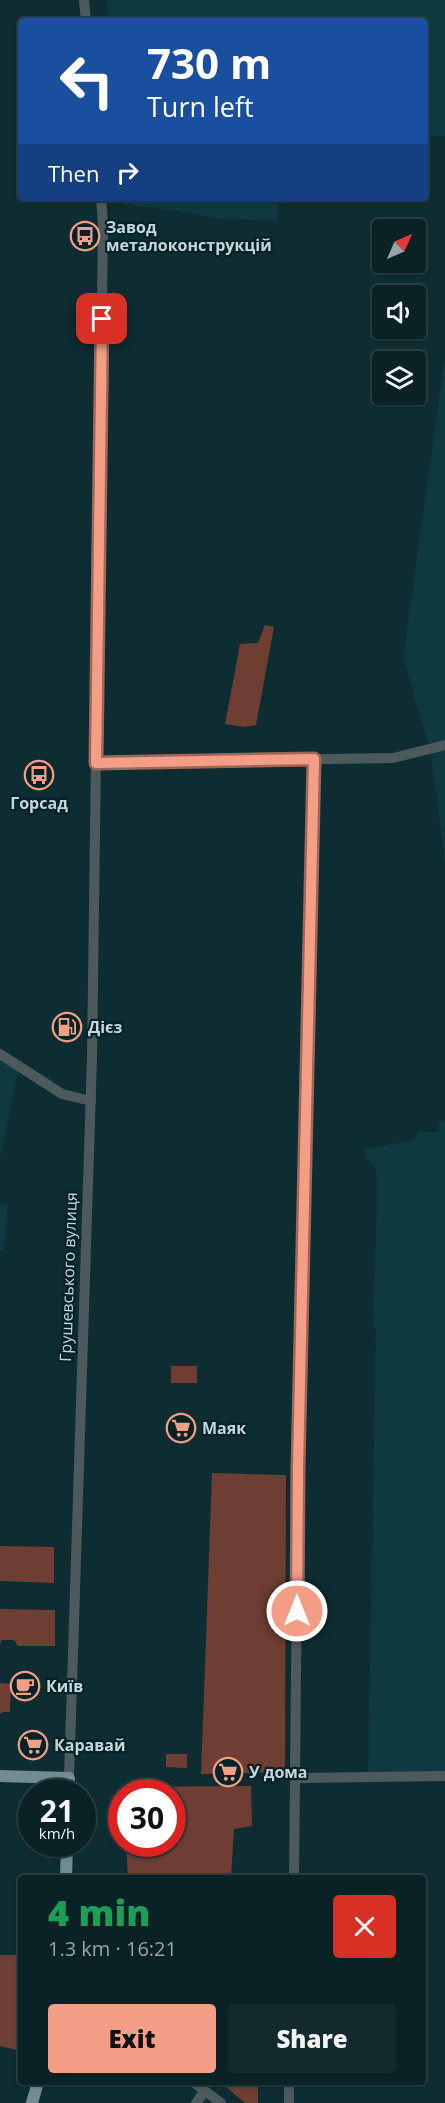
<!DOCTYPE html>
<html lang="en">
<head>
<meta charset="utf-8">
<style>
	body { margin:0; font-family:"Open Sans",sans-serif; background:#132a2e; color:#f1f3f6; height:100vh; display:flex; flex-direction:column; font-size:22px; white-space:nowrap }
	* { box-sizing:border-box; margin:0 }
	p { font-size:20px; color:#99a4a7 }
	.icon { flex:none; width:33px; height:33px; fill:none; stroke:currentColor; stroke-width:2; stroke-linecap:round; stroke-linejoin:round }
	.map { position:relative; flex:1; overflow:hidden }
	.drawer { position:absolute; left:18px; top:1875px; width:408px; height:210px; display:flex; flex-direction:column; background:#0a2226; border-radius:6px; box-shadow:0 2px 4px #0004,0 0 0 2px #2a3f43 }
	.drawer>* { flex:none }
	.hud { position:absolute; left:18px; top:18px; width:410px; height:183px; border-radius:6px; box-shadow:0 2px 4px #0004,0 0 0 2px #2a3f43; background:#1a4fa0; color:#fff; overflow:hidden }
	.needle { width:39px; rotate:45deg }
	.tools { position:absolute; left:372px; top:219px; display:grid; gap:12px }
	.tools a { display:grid; place-items:center; width:54px; height:54px; border-radius:6px; background:#0a2226; box-shadow:0 2px 4px #0004,0 0 0 2px #2a3f43; font-size:30px }
	.speed { position:absolute; left:18px; top:1779px; display:flex; gap:12px; font-size:30px; font-weight:700; text-align:center }
	.speed>* { display:grid; place-content:center; width:78px; height:78px; border-radius:50%; background:#0a2226; box-shadow:0 2px 4px #0004,0 0 0 2px #2a3f43; line-height:1 }
	.speed small { font-size:15px; font-weight:400 }
	.speed .limit { border:9px solid #d22; background:#fff; color:#111 }
	.pin { position:absolute; display:grid; place-items:center; width:51px; height:51px; color:#fff; margin:-26px; border-radius:12px; box-shadow:0 3px 9px #0006 }
	.me { position:absolute; width:66px; margin:-33px; rotate:0deg; stroke-linejoin:round; filter:drop-shadow(0 0 4px #0008) }
	.turn { display:flex; align-items:center; gap:21px; height:126px; padding:0 30px; font-size:27px }
	.turn .icon { width:78px; height:78px; stroke-width:2.5 }
	.turn b { display:block; font-size:42px; line-height:51px }
	.then { display:flex; align-items:center; height:57px; padding:0 30px; background:#0003; gap:12px; font-size:22px }
	.round { display:grid; place-items:center; flex:none; width:63px; height:63px; border-radius:6px; background:#132a2e }
	.head { display:flex; align-items:center; justify-content:space-between; height:102px; padding:0 30px }
	h1 { font-size:36px; font-weight:800; line-height:45px; color:#1e9e55 }
	.button { display:flex; gap:12px; margin-top:auto; padding:12px 30px }
	.button a { flex:1; height:69px; border-radius:6px; background:#f49e87; color:#111; font-size:24px; font-weight:800; line-height:69px; text-align:center }
	.button a+a { background:#132a2e; color:#f1f3f6 }
	.map>svg:first-child { display:block }
</style>
</head>
<body>
<div class="map">
<svg width="445" height="2103" viewBox="0 0 445 2103">
	<rect width="100%" height="100%" fill="#0e2d32"/>
	<g fill="#0f3941">
		<path d="M 107,0 L 445,0 L 445,136 L 425,137 L 424,21 L 108,21 Z"/>
		<path d="M 121,198 L 279,198 L 277,221 L 217,219 L 180,211 L 122,204 Z"/>
		<path d="M 445,356 L 445,864 L 431,753 L 403,658 Z"/>
		<path d="M 0,1059 L 18,1072 L 0,1158 Z"/>
		<path d="M 445,1121 L 445,1781 L 368,1779 L 376,1328 L 373,1328 L 377,1201 L 376,1169 L 366,1158 L 365,1150 L 413,1140 L 420,1132 L 439,1132 L 438,1122 Z"/>
		<path d="M 0,1203 L 8,1204 L 4,1251 L 0,1250 Z"/>
	</g>
	<g fill="#6d3e31">
		<path d="M 265,625 L 274,627 L 256,725 L 244,727 L 225,724 L 240,644 L 258,643 Z"/>
		<rect x="171" y="1366" width="26" height="17"/>
		<path d="M 212,1473 L 286,1475 L 285,1772 L 201,1774 Z"/>
		<path d="M 0,1546 L 54,1547 L 54,1583 L 0,1581 Z"/>
		<path d="M 0,1609 L 55,1610 L 55,1646 L 18,1646 L 14,1640 L 2,1640 L 0,1644 Z"/>
		<path d="M 0,1683 L 11,1684 L 10,1712 L 3,1712 L 0,1714 L 0,1719 Z"/>
		<path d="M 166,1754 L 187,1754 L 187,1768 L 166,1767 Z"/>
		<path d="M 251,1786 L 252,1826 L 234,1829 L 231,1878 L 128,1878 L 126,1844 L 172,1844 L 172,1792 L 123,1792 L 122,1787 Z"/>
		<path d="M 19,1948 L 21,1948 L 21,2051 L 0,2046 L 0,1955 L 18,1955 Z"/>
		<path d="M 220,2082 L 258,2082 L 258,2103 L 245,2103 Z"/>
	</g>
	<g fill="none" stroke-linecap="round" stroke-linejoin="round">
		<g stroke="#4d5a5d" stroke-width="10">
			<path d="M 84,0 L 86,21"/>
			<path d="M 96,763 L 393,758 L 445,745"/>
			<path d="M 0,1054 L 62,1094 L 91,1101"/>
			<path d="M 69,1778 L 92,1058 L 103,225 L 101,198"/>
			<path d="M 297,1778 L 445,1776"/>
			<path d="M 294,1878 L 298,1468 L 314,759"/>
			<path d="M 193,2082 L 221,2103"/>
			<path d="M 196,2103 L 205,2091"/>
			<path d="M 289,2103 L 289,2082"/>
		</g>
		<g stroke="#718c92" stroke-width="12">
			<path d="M 0,1776 L 69,1778 L 68,1792"/>
			<path d="M 66,1878 L 67,1844"/>
			<path d="M 32,2103 L 38,2082"/>
		</g>
	</g>
	<g fill="none" stroke-linecap="round" stroke-linejoin="round">
		<g stroke="#9f6758" stroke-width="15">
			<path id="route" d="M 102,319 L 96,763 L 314,759 L 298,1468 L 297,1611"/>
		</g>
		<use href="#route" stroke="#f49e87" stroke-width="10"/>
	</g>
	<defs>
		<g id="bus-ring" transform="scale(1.5)"><circle r="9.5" fill="#032328" stroke="#f49e87" stroke-width="1.5"/><path d="M-5-6H5V4H4V6H2V4H-2V6H-4V4H-5ZM-3.5-4V0h7V-4ZM-3.5 1.2v1.5H-2V1.2ZM2 1.2v1.5H3.5V1.2Z" fill="#f49e87"/></g>
		<g id="fuel-ring" transform="scale(1.5)"><circle r="9.5" fill="#032328" stroke="#f49e87" stroke-width="1.5"/><path d="M-5.5-6h7V0h2V4h1.3V-2.5L3-4.5l.8-.8L6-3V5H2.5V1h-1V6h-7ZM-4.2-4.7v3.2H.2V-4.7Z" fill="#f49e87"/></g>
		<g id="supermarket-ring" transform="scale(1.5)"><circle r="9.5" fill="#032328" stroke="#f49e87" stroke-width="1.5"/><path d="M-6-5.5h2.5l.6 2H6L4.5 2H-2.5L-4.4-4H-6ZM-1.5 3.2a1.3 1.3 0 1 0 .1 0ZM3 3.2a1.3 1.3 0 1 0 .1 0Z" fill="#f49e87"/></g>
		<g id="cafe-ring" transform="scale(1.5)"><circle r="9.5" fill="#032328" stroke="#f49e87" stroke-width="1.5"/><path d="M-5.5-4.5H6V0H3Q3 3.5 0 3.5H-2.5Q-5.5 3.5-5.5 0ZM3-3.2v2h1.7v-2ZM-6 4.5H4V6H-6Z" fill="#f49e87"/></g>
	</defs>
	<g fill-rule="evenodd">
		<use href="#bus-ring" x="85" y="236"/>
		<use href="#bus-ring" x="39" y="775"/>
		<use href="#fuel-ring" x="67" y="1027"/>
		<use href="#supermarket-ring" x="181" y="1428"/>
		<use href="#cafe-ring" x="25" y="1686"/>
		<use href="#supermarket-ring" x="33" y="1745"/>
		<use href="#supermarket-ring" x="228" y="1772"/>
	</g>
	<g text-anchor="middle" stroke-width="4.5" stroke-linejoin="round" paint-order="stroke">
		<g font-size="16" font-weight="bold" fill="#c6d7da" stroke="#032328" text-anchor="start">
			<text x="106" y="233">Завод<tspan x="106" dy="18">металоконструкцій</tspan></text>
			<text x="39" y="809" text-anchor="middle">Горсад</text>
			<text x="88" y="1033">Дієз</text>
			<text x="202" y="1434">Маяк</text>
			<text x="46" y="1692">Київ</text>
			<text x="54" y="1751">Каравай</text>
			<text x="249" y="1778">У дома</text>
		</g>
		<g font-size="16" fill="#c6d7da" stroke="#032328">
			<text transform="translate(68 1277) rotate(-88)" y="6">Грушевського вулиця</text>
		</g>
	</g>
</svg>
<div class="tools">
<a><svg class="needle" viewBox="-14 -14 28 28"><path d="M0-13l5 13h-10z" fill="#e53935"/><path d="M0 13l5-13h-10z" fill="#99a4a7"/></svg></a>
<a><svg class="icon" aria-label="sound" viewBox="0 0 24 24"><path d="M4 9h4l5-4v14l-5-4H4zM17 9q2 3 0 6"/></svg></a>
<a><svg class="icon" aria-label="layers" viewBox="0 0 24 24"><path d="M12 4l9 5-9 5-9-5zM3 14l9 5 9-5"/></svg></a>
</div>
<div class="speed"><div>21<small>km/h</small></div><div class="limit">30</div></div>
<div class="pin" style="left:102px;top:319px;background:#d93025"><svg class="icon" aria-label="arrive" viewBox="0 0 24 24"><path d="M6 21V4h12l-3 4 3 4H6"/></svg></div>
<svg class="me" style="left:297px;top:1611px" viewBox="-20 -20 40 40"><circle r="17" fill="#f49e87" stroke="#fff" stroke-width="3"/><path d="M0-11L8 9 0 5-8 9z" fill="#fff"/></svg>
<div class="hud">
<div class="turn"><svg class="icon" aria-label="left" viewBox="0 0 24 24"><path d="M17 20v-9H6M10 6l-5 5 5 5"/></svg><div><b>730 m</b>Turn left</div></div>
<div class="then">Then<svg class="icon" aria-label="right" viewBox="0 0 24 24"><path d="M7 20v-9h11M14 6l5 5-5 5"/></svg></div>
</div>
<section class="drawer">
<div class="head"><div><h1>4 min</h1><p>1.3 km · 16:21</p></div><a class="round" style="background:#d93025;color:#fff"><svg class="icon" aria-label="close" viewBox="0 0 24 24"><path d="M6 6l12 12M18 6L6 18"/></svg></a></div>
<div class="button"><a>Exit</a><a>Share</a></div>
</section>
</div>
</body>
</html>
